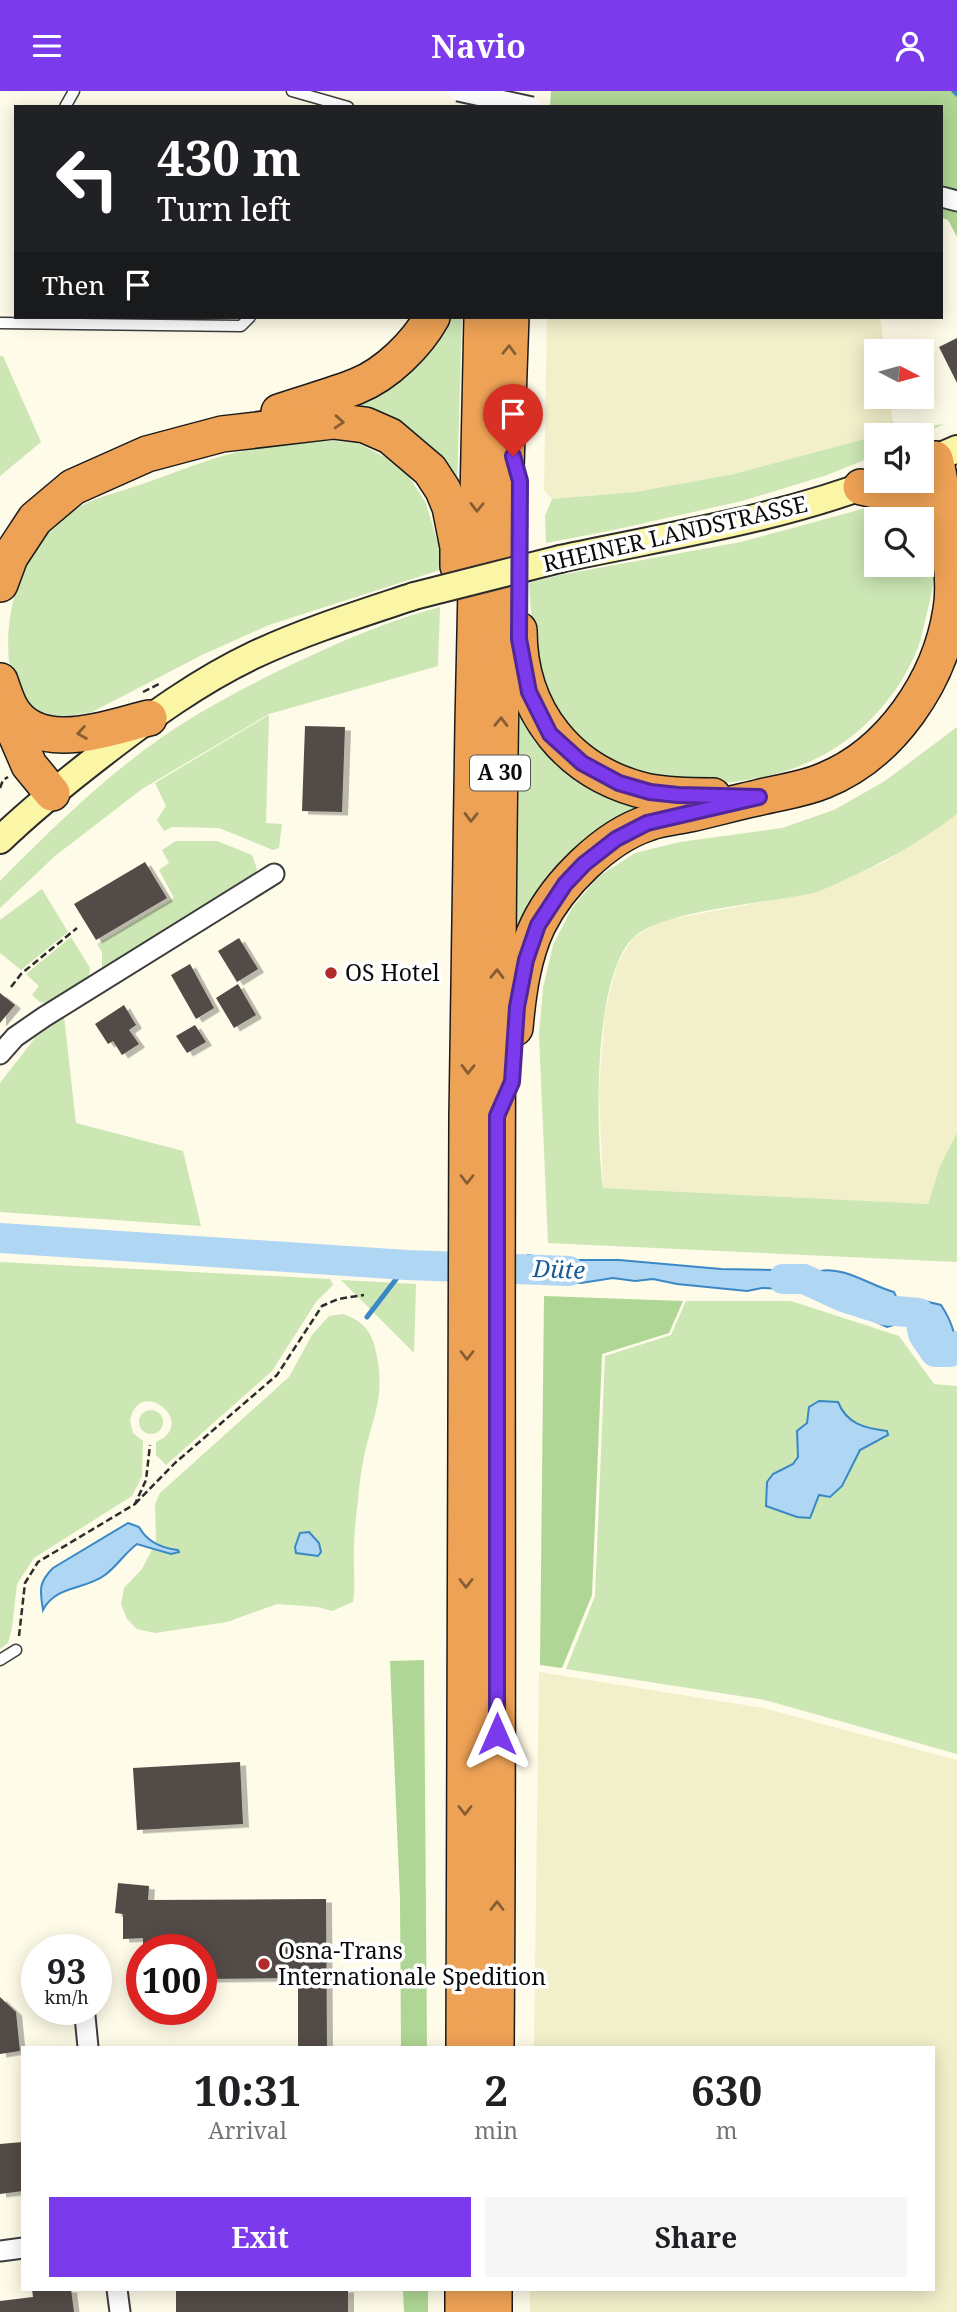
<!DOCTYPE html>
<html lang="en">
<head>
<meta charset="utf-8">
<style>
	body { margin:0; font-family:"Noto Serif",serif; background:#f6f6f6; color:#202124; height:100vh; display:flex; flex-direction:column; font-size:26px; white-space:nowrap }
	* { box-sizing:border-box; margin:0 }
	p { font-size:23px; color:#757577 }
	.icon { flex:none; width:38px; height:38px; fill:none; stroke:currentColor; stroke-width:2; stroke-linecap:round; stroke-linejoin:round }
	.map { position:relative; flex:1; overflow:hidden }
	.sheet { position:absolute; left:21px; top:1955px; width:914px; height:245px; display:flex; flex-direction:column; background:#fff; border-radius:0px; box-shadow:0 4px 18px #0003 }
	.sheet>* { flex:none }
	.hud { position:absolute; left:14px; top:14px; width:929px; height:214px; border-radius:0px; box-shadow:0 4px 18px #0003; background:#202124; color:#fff; overflow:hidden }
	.needle { width:46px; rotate:96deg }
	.tools { position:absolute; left:864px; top:248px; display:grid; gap:14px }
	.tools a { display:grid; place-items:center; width:70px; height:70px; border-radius:0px; background:#fff; box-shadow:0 4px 18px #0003; font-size:35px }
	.speed { position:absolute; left:21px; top:1843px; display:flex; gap:14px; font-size:35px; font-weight:700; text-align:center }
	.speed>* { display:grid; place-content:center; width:91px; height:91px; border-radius:50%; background:#fff; box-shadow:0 4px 18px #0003; line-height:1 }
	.speed small { font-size:18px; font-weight:400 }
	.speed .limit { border:10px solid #d22; background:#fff; color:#111 }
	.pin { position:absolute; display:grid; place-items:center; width:60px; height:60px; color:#fff; margin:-72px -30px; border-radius:50% 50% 50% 0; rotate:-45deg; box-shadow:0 0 7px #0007 }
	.pin .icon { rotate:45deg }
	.me { position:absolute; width:77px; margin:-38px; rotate:0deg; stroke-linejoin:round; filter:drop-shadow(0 0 5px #0008) }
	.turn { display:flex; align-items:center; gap:24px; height:147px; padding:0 28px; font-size:32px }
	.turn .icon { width:91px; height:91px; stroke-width:2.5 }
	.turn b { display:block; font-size:49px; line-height:60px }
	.then { display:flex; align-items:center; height:66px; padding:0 28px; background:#0003; gap:14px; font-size:26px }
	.eta { display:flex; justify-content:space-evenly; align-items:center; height:119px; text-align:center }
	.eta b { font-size:42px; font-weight:700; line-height:49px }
	.cta { display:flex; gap:14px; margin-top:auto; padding:14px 28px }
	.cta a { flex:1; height:80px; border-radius:0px; background:#7c3aed; color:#fff; font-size:28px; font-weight:700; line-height:80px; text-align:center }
	.cta a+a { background:#f6f6f6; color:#202124 }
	header { display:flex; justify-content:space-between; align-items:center; height:91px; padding:0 28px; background:#7c3aed; color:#fff; font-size:32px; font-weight:700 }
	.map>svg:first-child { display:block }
</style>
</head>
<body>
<header><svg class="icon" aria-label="menu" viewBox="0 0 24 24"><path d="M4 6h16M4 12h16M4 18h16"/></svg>Navio<svg class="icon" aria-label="person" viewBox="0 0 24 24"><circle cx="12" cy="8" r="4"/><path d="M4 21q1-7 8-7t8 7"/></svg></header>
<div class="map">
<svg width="957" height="2221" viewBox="0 0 957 2221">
	<defs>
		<filter id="shadow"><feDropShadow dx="6" dy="3.5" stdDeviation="0" flood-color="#0004"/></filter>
	</defs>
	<rect width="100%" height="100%" fill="#fefbe8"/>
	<g fill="#f2f0ca">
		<path d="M 547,226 L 880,226 L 885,261 L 877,261 L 877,306 L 890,306 L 892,328 L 887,342 L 734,383 L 635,401 L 552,408 L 544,399 Z"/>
		<path d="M 957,723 L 957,1042 L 940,1075 L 928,1113 L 603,1097 L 599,998 L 605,921 L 617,873 L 633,847 L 661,830 L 815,801 L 883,772 Z"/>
		<path d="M 539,1581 L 763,1617 L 957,1669 L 957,2221 L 530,2221 L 530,2198 L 933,2198 L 933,1956 L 534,1956 Z"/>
	</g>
	<g fill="#cce6b4">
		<path d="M 449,226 L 462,226 L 457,398 C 450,387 445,375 438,364 C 417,334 378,325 345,318 C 398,294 423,279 449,226 Z"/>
		<path d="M 0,265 L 3,265 L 41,351 L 0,385 Z"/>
		<path d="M 892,328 L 894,340 L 944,333 L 918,345 L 877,345 L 877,364 L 827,384 L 742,410 L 609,440 L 546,452 L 545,425 L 552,408 L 635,401 L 734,383 L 887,342 Z"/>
		<path d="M 327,349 L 358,352 L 402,375 L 426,412 L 440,459 L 440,479 L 269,534 L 202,564 L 92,621 C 73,625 41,629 25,614 C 13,603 11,585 9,570 C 3,511 28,445 81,415 C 99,405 123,400 142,393 C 173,383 211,366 243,360 C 270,355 299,352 327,349 Z"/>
		<path d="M 877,414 L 894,414 L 920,429 L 877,429 L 877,474 L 922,474 L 922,431 C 940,457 935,489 928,518 C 924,531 922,547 917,559 C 897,608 857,650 809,671 C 775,687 736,691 700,695 L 695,701 L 600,671 L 548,612 L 533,553 L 529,492 L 560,484 L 741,451 Z"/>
		<path d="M 440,516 L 438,575 L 269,623 L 142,698 L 55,765 L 0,817 L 0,790 C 60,729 124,667 198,623 C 241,598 285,576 330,556 C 366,540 402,526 440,516 Z"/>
		<path d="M 520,612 L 660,713 L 516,866 Z"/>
		<path d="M 269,624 L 266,732 L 282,733 L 279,757 L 273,759 L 219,737 L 172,736 L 164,740 L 157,729 L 166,715 L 155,692 Z"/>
		<path d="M 957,636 L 957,723 C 922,750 883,772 842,790 C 833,794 823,799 813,802 C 770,812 661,819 633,847 C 592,887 596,1042 603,1097 L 928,1113 L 940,1075 L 957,1042 L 957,1171 L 548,1152 L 539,944 L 543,897 L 553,854 L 572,817 L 598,786 L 635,762 L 680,751 L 782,737 L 834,719 L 885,690 Z"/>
		<path d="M 176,750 L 217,750 L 252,764 L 257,778 L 252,788 L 102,879 L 102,861 L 97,853 L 174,807 L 159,779 L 169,772 L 162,759 Z"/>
		<path d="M 42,798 L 68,841 L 21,879 L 0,862 L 0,829 Z"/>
		<path d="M 71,846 L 90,877 L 89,888 L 51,913 L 40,911 L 32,904 L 39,895 L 26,883 Z"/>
		<path d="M 64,926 L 76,1032 L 183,1060 L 201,1135 L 0,1121 L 0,992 L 35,947 Z"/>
		<path d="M 0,1171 L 330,1188 L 333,1194 L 316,1211 L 272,1280 L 166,1374 L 156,1364 L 156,1351 C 200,1332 138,1283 130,1330 L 133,1342 L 143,1350 L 142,1385 L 132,1405 L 34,1467 L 17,1493 L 12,1537 L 8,1552 L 0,1558 Z"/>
		<path d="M 341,1189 L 416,1193 L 414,1262 Z"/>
		<path d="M 686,1210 L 791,1210 L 899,1245 L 934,1293 L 957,1295 L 957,1663 L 765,1609 L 566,1578 L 595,1505 L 605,1265 L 671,1244 Z"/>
		<path d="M 343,1223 C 366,1231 373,1243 377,1266 C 385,1308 372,1327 364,1366 C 361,1380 359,1395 358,1409 C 356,1425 354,1441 354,1457 C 353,1476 356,1493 353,1511 L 332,1520 L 318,1516 L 277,1513 L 227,1531 L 155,1542 L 137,1538 L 127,1528 L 121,1513 L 124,1497 L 142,1478 L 153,1457 L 171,1463 L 177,1459 L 156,1452 L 155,1413 L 160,1402 L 289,1286 L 312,1244 L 329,1225 Z"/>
		<circle cx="151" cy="1331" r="12"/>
	</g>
	<g fill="#afd694">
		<path d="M 551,0 L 957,0 L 957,146 L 948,129 L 942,127 L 942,16 L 550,16 Z"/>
		<path d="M 544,1205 L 683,1210 L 669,1242 L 602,1263 L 592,1504 L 562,1577 L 540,1574 Z"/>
		<path d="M 424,1569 L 427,1956 L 401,1956 L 400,1808 L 390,1570 Z"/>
		<path d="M 403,2198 L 428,2198 L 428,2221 L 404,2221 Z"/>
	</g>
	<g fill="#afd6f3" stroke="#3a88c6" stroke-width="2">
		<path d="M 528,1164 L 555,1169 L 619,1169 L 721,1178 L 820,1180 C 844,1175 871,1195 894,1201 L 897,1208 L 920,1209 L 941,1214 C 953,1232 957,1248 957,1269 C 932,1260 940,1253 930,1233 L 909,1226 L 901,1232 L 887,1236 L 874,1230 L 863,1209 L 824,1195 L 801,1194 L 789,1198 L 762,1197 L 747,1200 L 677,1193 L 653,1188 L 635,1190 L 613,1187 L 581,1192 L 529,1185 Z"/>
		<path d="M 819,1310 L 838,1311 C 847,1333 864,1337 887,1340 L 888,1344 L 860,1359 L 842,1395 L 830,1406 L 819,1404 L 810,1427 L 797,1426 L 766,1415 L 767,1391 L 773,1383 L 793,1373 L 798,1366 L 797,1340 L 807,1332 L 809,1316 Z"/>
		<path d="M 128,1432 L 139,1436 C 147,1451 161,1457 178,1459 L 179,1461 L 171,1463 L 137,1453 C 125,1462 117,1475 105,1484 C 85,1499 56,1494 43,1519 C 40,1499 38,1492 53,1477 Z"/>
		<path d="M 309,1441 L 319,1452 L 321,1461 L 318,1465 L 296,1462 L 295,1456 L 300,1442 Z"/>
	</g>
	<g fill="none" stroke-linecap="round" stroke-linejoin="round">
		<g stroke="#3a88c6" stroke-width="5">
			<path d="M 954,0 L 957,3"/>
			<path d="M 367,1226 L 407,1174"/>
		</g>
		<g stroke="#afd6f3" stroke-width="30">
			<path d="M 0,1147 L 407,1174 L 569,1180"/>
			<path d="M 783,1188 L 804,1188 L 843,1206 L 884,1219 L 919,1222 L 923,1243 L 935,1261 L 950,1261 L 957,1255"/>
		</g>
	</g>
	<g fill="#524c47" filter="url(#shadow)">
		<path d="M 957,247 L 957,292 L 939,256 Z"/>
		<path d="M 305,635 L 345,636 L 342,721 L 302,720 Z"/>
		<path d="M 145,771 L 167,807 L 96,849 L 74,813 Z"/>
		<path d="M 239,847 L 258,878 L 237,891 L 218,860 Z"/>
		<path d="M 190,873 L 214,917 L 196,928 L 171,884 Z"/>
		<path d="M 238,893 L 256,924 L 234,937 L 216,907 Z"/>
		<path d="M 0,902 L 15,914 L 0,932 Z"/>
		<path d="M 124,914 L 136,934 L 129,939 L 139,953 L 122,964 L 113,950 L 108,953 L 95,933 Z"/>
		<path d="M 195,934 L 206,951 L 187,962 L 176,945 Z"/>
		<path d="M 240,1671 L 243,1733 L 137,1739 L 133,1677 Z"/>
		<path d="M 118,1792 L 149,1795 L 148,1809 L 326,1808 L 327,1956 L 298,1956 L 298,1887 L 201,1888 L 201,1858 L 143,1858 L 143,1847 L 123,1848 L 123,1823 L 115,1822 Z"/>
		<path d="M 0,1906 L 16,1921 L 20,1960 L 0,1963 Z"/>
		<path d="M 23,2051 L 23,2100 L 0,2103 L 0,2053 Z"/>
		<path d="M 32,2198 L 71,2198 L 74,2221 L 0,2221 L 0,2210 L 33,2206 Z"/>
		<rect x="176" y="2198" width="172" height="23"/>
	</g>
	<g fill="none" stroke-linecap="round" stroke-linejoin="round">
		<g stroke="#3d3d3d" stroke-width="13">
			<g id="lane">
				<path d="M 292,0 L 348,16"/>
				<path d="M 65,16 L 74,0"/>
				<path d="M 0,232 L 241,235 L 250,226"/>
				<path d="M 0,1569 L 16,1559"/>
			</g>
		</g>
		<g stroke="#3d3d3d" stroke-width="23">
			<g id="street">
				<path d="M 942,106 L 957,110"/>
				<path d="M 0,963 L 15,946 L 44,926 L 274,783"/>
				<path d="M 82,1918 L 85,1925 L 88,1956"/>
				<path d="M 0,2160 L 23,2157"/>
				<path d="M 117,2198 L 120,2221"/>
			</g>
		</g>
		<g stroke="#2c2c2c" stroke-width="30">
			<g id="secondary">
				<path d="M 922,373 L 957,358"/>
				<path d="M 560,468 C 666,445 775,429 877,390"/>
				<path d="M 0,749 C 32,718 67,690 102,663 C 150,626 199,590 254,564 C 305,540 360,523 414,505"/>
			</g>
		</g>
		<g stroke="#1b1b1b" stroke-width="38">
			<g id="highway">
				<path d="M 279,321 C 305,312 332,305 357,295 C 387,283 417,253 432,226"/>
				<path d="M 861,396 L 916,408 L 945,431"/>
				<path d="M 0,493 L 10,466 L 35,428 L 73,396 L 147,363 L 222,343 L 333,330 L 365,334 L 390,345 L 430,379 L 443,399 L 450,416 L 458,456 L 458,475"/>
				<path d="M 519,539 C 519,621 569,683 649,701 C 670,705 692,705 713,705"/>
				<path d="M 0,590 C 3,599 6,608 10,616 C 36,665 107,637 149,627"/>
				<path d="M 4,616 L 29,674 L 52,702"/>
				<path d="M 515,937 C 518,903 523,865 538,834 C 558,793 605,746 648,732 C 661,727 676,726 690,723 C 712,718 734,712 757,707 C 779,701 802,699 823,690 C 891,663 940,590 951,519 C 956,489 949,460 945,430 C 942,409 941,388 935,368"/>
				<path d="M 464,1956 L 467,1027 L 473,633 L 482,226"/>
				<path d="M 496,1956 C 501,1380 489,802 511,226"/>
				<path d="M 463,2221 L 463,2198"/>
				<path d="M 494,2221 L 494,2198"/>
			</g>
		</g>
		<g stroke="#2c2c2c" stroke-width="2.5" stroke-dasharray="7 3.5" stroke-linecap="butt">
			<path d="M 143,601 L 159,593"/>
			<path d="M 0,697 L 3,689 L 8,686"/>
			<path d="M 11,896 L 21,883 L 77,837"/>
			<path d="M 135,1413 L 175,1372 L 277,1284 L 322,1215 L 338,1208 L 364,1204"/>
			<path d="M 19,1545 L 25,1492 L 38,1471 L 135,1413 L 146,1389 L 150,1354"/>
		</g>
		<use href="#lane" stroke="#fff" stroke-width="10"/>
		<use href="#street" stroke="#fff" stroke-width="19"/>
		<use href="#secondary" stroke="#fbf6a6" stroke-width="26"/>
		<use href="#highway" stroke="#eea256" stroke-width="35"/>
		<g stroke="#3d3d3d" stroke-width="23" stroke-linecap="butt">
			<path id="street-bridge" d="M 458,0 L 532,16"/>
		</g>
		<g stroke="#2c2c2c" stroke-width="30" stroke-linecap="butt">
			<path id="secondary-bridge" d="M 414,505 L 560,468"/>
		</g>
		<use href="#street-bridge" stroke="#fff" stroke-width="19"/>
		<use href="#secondary-bridge" stroke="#fbf6a6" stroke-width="26"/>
	</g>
	<defs><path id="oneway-chevron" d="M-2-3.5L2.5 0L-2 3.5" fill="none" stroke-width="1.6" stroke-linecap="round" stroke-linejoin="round" transform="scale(1.75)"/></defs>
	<g stroke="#875e34">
		<use href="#oneway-chevron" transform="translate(509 259) rotate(-88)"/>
		<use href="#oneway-chevron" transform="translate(339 331) rotate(4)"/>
		<use href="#oneway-chevron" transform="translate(477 416) rotate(91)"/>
		<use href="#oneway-chevron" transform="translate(501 631) rotate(-89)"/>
		<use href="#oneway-chevron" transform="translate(82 642) rotate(170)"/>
		<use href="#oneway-chevron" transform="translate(471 726) rotate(91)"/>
		<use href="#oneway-chevron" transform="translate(497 883) rotate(-89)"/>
		<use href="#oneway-chevron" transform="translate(468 978) rotate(91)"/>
		<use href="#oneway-chevron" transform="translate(467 1088) rotate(90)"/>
		<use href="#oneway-chevron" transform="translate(467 1264) rotate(90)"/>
		<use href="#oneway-chevron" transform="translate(466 1492) rotate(90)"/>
		<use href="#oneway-chevron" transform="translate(465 1719) rotate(90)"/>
		<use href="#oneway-chevron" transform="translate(497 1815) rotate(-90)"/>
	</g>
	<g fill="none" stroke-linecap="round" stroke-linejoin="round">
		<g stroke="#51269a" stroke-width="18">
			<path id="route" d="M 497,1643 L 497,1025 L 512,991 L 517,916 L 526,869 L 538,834 L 565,793 L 584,773 L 616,748 L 647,732 L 759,706 L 678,704 L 650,701 L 619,692 L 582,672 L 550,643 L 529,601 L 519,548 L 520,390 L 513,365"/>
		</g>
		<use href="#route" stroke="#7c3aed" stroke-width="12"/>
	</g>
	<g fill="#b32a2a" stroke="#fff" stroke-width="2.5">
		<circle cx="331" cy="882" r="7"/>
		<circle cx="264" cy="1873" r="7"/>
	</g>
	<g text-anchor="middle" stroke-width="7" stroke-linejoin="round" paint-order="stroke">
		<rect fill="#fff" stroke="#545454" stroke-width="2" x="470" y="664.5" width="60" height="35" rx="5"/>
		<g font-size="21" font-weight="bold" fill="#0a0a0a">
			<text x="500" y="689">A 30</text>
		</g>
		<g font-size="23" fill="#0a0a0a" stroke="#fff">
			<text transform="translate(675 443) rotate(-13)" y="8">RHEINER LANDSTRASSE</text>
		</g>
		<g font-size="23" fill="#0a0a0a" stroke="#fff" text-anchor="start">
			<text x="345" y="890">OS Hotel</text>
			<text x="278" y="1868">Osna-Trans<tspan x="278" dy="26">Internationale Spedition</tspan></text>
		</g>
		<g font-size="24" font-style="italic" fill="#1a5a95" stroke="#fff">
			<text transform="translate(559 1179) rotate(2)" y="8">Düte</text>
		</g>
	</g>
</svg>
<div class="tools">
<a><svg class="needle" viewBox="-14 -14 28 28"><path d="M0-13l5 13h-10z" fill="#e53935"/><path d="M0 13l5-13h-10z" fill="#757577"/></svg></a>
<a><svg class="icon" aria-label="sound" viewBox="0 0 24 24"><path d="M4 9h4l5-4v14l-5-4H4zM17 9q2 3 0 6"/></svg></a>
<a><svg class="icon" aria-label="search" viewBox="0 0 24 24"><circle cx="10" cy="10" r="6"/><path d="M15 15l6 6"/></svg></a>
</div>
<div class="speed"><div>93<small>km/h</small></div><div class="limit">100</div></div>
<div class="pin" style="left:513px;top:365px;background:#d93025"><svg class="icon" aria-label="arrive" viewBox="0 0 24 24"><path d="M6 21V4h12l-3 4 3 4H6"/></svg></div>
<svg class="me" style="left:497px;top:1643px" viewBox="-20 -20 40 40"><path d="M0-17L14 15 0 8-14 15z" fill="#7c3aed" stroke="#fff" stroke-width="4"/></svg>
<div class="hud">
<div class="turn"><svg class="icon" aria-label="left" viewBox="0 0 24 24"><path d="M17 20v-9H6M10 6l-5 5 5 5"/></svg><div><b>430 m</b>Turn left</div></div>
<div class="then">Then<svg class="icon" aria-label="arrive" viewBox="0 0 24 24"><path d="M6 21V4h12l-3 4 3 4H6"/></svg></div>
</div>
<section class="sheet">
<div class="eta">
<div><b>10:31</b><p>Arrival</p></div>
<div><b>2</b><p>min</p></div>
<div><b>630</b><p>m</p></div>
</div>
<div class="cta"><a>Exit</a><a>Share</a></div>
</section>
</div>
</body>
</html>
